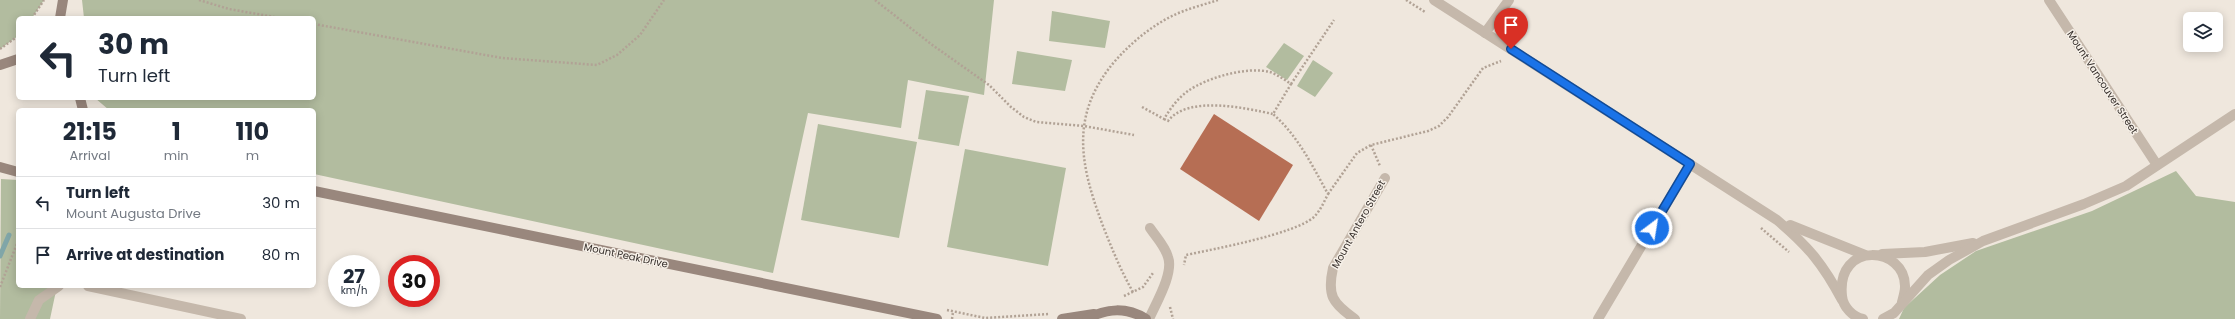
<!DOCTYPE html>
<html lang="en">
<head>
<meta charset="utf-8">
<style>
	body { margin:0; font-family:Poppins,sans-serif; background:#f6f6f7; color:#1f2937; height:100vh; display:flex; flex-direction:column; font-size:15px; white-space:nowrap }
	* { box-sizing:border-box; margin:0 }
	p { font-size:13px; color:#747a83 }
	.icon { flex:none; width:22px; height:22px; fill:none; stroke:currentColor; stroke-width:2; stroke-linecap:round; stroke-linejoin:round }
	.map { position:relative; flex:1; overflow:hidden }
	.panel { position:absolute; left:16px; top:108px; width:300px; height:180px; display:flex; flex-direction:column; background:#fff; border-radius:6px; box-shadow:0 2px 10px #0003 }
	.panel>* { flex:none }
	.hud { position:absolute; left:16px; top:16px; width:300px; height:84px; border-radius:6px; box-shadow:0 2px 10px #0003; background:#fff; color:#1f2937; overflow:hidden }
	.buttons { position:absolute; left:2183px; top:12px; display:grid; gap:8px }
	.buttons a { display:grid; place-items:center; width:40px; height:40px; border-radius:6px; background:#fff; box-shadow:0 2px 10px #0003; font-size:20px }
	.speed { position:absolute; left:328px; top:255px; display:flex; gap:8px; font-size:20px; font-weight:700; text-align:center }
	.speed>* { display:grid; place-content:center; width:52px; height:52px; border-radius:50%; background:#fff; box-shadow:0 2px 10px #0003; line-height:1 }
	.speed small { font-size:10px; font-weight:400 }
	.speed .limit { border:6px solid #d22; background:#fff; color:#111 }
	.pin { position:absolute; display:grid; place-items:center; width:34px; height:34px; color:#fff; margin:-41px -17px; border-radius:50% 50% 50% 0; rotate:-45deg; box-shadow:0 0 4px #0007 }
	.pin .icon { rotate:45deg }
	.me { position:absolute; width:44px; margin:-22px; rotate:31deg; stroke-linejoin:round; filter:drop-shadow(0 0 3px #0008) }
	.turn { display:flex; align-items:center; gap:14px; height:84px; padding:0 16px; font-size:18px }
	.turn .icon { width:52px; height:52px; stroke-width:2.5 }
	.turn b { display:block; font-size:28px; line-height:34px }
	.eta { display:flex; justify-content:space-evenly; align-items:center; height:68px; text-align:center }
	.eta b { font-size:24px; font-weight:700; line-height:28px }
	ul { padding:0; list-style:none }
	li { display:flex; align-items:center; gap:12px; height:52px; padding:0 16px; border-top:1px solid #e0e1e3 }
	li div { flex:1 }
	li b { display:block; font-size:15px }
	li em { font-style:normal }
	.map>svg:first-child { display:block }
</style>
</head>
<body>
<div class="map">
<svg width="2235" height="319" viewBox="0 0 2235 319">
	<rect width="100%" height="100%" fill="#efe7dd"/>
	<g fill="#b2bc9f">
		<path d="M 0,0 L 44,0 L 32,18 L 18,18 L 18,36 L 0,49 Z"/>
		<path d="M 82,0 L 994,0 L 984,95 L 908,80 L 901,128 L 808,113 L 773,273 L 314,174 L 314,110 L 109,110 L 95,98 L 314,98 L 314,18 L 84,18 Z"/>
		<path d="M 1052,11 L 1110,21 L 1105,48 L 1049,41 Z"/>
		<path d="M 1284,43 L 1304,56 L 1287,80 L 1266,67 Z"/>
		<path d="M 1017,51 L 1072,60 L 1065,91 L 1012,84 Z"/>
		<path d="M 1313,60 L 1333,73 L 1315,97 L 1297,86 Z"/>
		<path d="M 926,90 L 969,96 L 959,146 L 918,139 Z"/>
		<path d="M 818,124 L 917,142 L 899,238 L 801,220 Z"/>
		<path d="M 965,149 L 1066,168 L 1048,266 L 947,247 Z"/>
		<path d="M 2176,171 L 2196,196 L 2235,202 L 2235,319 L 1899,319 L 1904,308 L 1940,275 L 1976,251 L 2092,211 Z"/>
		<path d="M 1,179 L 18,180 L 18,286 L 57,286 L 50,319 L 0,319 Z"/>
	</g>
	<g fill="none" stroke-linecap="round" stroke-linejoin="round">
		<path stroke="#80a6a8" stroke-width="5" d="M 0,256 L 9,235"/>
	</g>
	<path fill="#b66e54" d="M 1214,114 L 1293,165 L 1259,221 L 1180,169 Z"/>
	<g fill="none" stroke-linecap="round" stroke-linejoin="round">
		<g stroke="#b1a295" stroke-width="2.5" stroke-dasharray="2 2" stroke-linecap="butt">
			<path d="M 199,0 L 229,9 L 280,18"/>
			<path d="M 875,0 L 931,44 L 989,85 L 1011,107 L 1024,117 L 1036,122 L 1084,126 L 1134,135"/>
			<path d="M 1406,0 L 1425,12"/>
			<path d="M 32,18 L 44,0"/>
			<path d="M 314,24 L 502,58 L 597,65 L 617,55 L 640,35 L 664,0"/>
			<path d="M 0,49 L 18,36"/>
			<path d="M 1291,84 L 1334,20"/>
			<path d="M 1142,107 L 1164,119 C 1170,109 1178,98 1188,91 C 1206,78 1247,66 1270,72 C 1278,75 1285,80 1291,84 L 1273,114 C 1298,136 1312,165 1328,194 C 1324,202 1320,211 1314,217 C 1295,234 1214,249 1186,255 L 1184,265"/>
			<path d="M 1164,119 L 1168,121 C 1188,95 1245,108 1273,114"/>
			<path d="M 1371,145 L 1380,166"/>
			<path d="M 1328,194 L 1357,153 L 1371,145 L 1428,131 L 1439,126 L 1448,117 L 1483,68 L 1501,61"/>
			<path d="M 1761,228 L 1789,252"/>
			<path d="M 0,287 L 18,241"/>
			<path d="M 1133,292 C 1121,271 1112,249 1103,226 C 1080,165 1069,115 1115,61 C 1131,43 1150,27 1172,16 C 1186,9 1203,5 1218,0"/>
			<path d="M 1124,296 L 1143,287 L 1153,273"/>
			<path d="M 1170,307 L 1173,319"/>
			<path d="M 947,310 L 985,318 L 1049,314"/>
			<path d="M 952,319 L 953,312"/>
		</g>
		<path stroke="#c5b8ab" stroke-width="10" d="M 1149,319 C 1156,303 1174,273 1168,257 C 1165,246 1156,237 1150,228"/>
		<g stroke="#c5b8ab" stroke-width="10">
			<path d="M 1434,0 L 1777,220 C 1808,246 1823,264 1842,300"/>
			<path d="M 2049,0 L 2157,165"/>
			<path d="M 1485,33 L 1509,0"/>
			<path d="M 1790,225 L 1865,255"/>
			<path d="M 1882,254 L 1925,252 L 1973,243"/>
			<path d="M 88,286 L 241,319"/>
			<path d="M 30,319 L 39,300 L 59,286"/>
			<path d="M 1355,319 C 1332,303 1327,295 1333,268 L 1385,178"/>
			<path d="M 1598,319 L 1690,164"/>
			<path d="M 1863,319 C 1853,317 1843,307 1842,296 C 1836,240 1906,246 1905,287 C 1905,292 1903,298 1902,302"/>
			<path d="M 1883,319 L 1894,313 L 1928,275 L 1949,260 L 1983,241 L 2084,204 L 2126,186 L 2235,114"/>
		</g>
		<g stroke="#99877d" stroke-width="10">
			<path d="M 60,18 L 63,0"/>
			<path d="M 0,65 L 18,59"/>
			<path d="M 80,98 L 83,110"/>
			<path d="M 0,167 L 18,172"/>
			<path d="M 314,191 L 937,319"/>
			<path d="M 1062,319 L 1094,314"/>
			<path d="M 1087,319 C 1106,308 1127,307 1146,319"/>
		</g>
	</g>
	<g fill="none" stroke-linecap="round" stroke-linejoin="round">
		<g stroke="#114b97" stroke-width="10">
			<path id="route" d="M 1511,49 L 1690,164 L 1652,228"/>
		</g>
		<use href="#route" stroke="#1a73e8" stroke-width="7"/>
	</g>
	<g text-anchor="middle" stroke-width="3" stroke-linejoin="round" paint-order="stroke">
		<g font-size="10" fill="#342d29" stroke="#f7f1e9">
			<text transform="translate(2103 82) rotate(57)" y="4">Mount Vancouver Street</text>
			<text transform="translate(1358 224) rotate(-61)" y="4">Mount Antero Street</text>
			<text transform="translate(626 255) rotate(12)" y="4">Mount Peak Drive</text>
		</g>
	</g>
</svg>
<div class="buttons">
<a><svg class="icon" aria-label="layers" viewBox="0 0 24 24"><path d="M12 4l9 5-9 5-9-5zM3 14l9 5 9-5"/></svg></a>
</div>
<div class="speed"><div>27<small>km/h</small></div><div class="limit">30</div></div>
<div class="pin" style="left:1511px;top:49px;background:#d93025"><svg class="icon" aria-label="arrive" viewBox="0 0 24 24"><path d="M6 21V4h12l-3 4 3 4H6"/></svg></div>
<svg class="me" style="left:1652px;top:228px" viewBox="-20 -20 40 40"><circle r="17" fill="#1a73e8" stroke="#fff" stroke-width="3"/><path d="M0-11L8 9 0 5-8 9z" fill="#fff"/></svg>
<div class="hud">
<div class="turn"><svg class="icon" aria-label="left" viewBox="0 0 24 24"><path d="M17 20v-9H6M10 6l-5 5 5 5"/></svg><div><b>30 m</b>Turn left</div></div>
</div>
<section class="panel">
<div class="eta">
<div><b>21:15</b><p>Arrival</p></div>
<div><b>1</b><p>min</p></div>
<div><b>110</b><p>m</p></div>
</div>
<ul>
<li><svg class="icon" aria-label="left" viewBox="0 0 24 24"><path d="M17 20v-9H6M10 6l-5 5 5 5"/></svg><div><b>Turn left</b><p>Mount Augusta Drive</p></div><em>30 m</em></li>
<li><svg class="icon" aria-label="arrive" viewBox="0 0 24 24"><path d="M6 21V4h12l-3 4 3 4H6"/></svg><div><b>Arrive at destination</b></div><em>80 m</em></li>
</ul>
</section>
</div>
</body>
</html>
